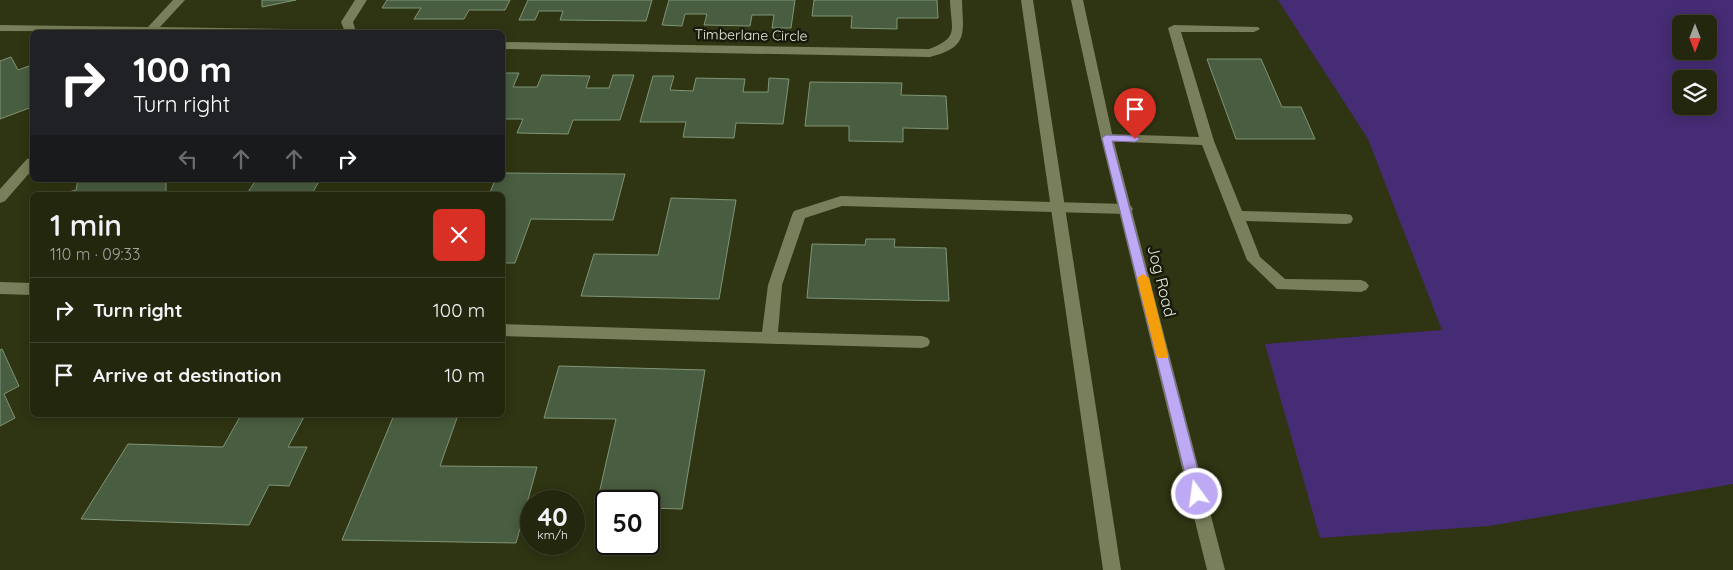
<!DOCTYPE html>
<html lang="en">
<head>
<meta charset="utf-8">
<style>
	body { margin:0; font-family:Quicksand,sans-serif; background:#2b2f17; color:#f1f3f6; height:100vh; display:flex; flex-direction:column; font-size:19px; white-space:nowrap }
	* { box-sizing:border-box; margin:0 }
	p { font-size:16px; color:#a3a59e }
	.icon { flex:none; width:28px; height:28px; fill:none; stroke:currentColor; stroke-width:2; stroke-linecap:round; stroke-linejoin:round }
	.map { position:relative; flex:1; overflow:hidden }
	.side { position:absolute; left:30px; top:192px; width:475px; height:225px; display:flex; flex-direction:column; background:#23270e; border-radius:8px; box-shadow:0 2px 12px #0003,0 0 0 1px #40442e }
	.side>* { flex:none }
	.banner { position:absolute; left:30px; top:30px; width:475px; height:152px; border-radius:8px; box-shadow:0 2px 12px #0003,0 0 0 1px #40442e; background:#202124; color:#fff; overflow:hidden }
	.needle { width:32px; rotate:180deg }
	.buttons { position:absolute; left:1672px; top:15px; display:grid; gap:10px }
	.buttons a { display:grid; place-items:center; width:45px; height:45px; border-radius:8px; background:#23270e; box-shadow:0 2px 12px #0003,0 0 0 1px #40442e; font-size:25px }
	.speed { position:absolute; left:520px; top:490px; display:flex; gap:10px; font-size:25px; font-weight:700; text-align:center }
	.speed>* { display:grid; place-content:center; width:65px; height:65px; border-radius:50%; background:#23270e; box-shadow:0 2px 12px #0003,0 0 0 1px #40442e; line-height:1 }
	.speed small { font-size:12px; font-weight:400 }
	.speed .limit { border:2px solid #111; border-radius:8px; background:#fff; color:#111 }
	.pin { position:absolute; display:grid; place-items:center; width:42px; height:42px; color:#fff; margin:-51px -21px; border-radius:50% 50% 50% 0; rotate:-45deg; box-shadow:0 0 5px #0007 }
	.pin .icon { rotate:45deg }
	.me { position:absolute; width:55px; margin:-28px; rotate:346deg; stroke-linejoin:round; filter:drop-shadow(0 0 4px #0008) }
	.turn { display:flex; align-items:center; gap:18px; height:105px; padding:0 20px; font-size:22px }
	.turn .icon { width:65px; height:65px; stroke-width:2.5 }
	.turn b { display:block; font-size:35px; line-height:42px }
	.lanes { display:flex; align-items:center; height:48px; padding:0 20px; background:#0003; justify-content:center; gap:25px; direction:ltr }
	.lanes .off { opacity:.35 }
	.round { display:grid; place-items:center; flex:none; width:52px; height:52px; border-radius:8px; background:#2b2f17 }
	.summary { display:flex; align-items:center; justify-content:space-between; height:85px; padding:0 20px }
	h1 { font-size:30px; font-weight:600; line-height:38px }
	ul { padding:0; list-style:none }
	li { display:flex; align-items:center; gap:15px; height:65px; padding:0 20px; border-top:1px solid #40442e }
	li div { flex:1 }
	li b { display:block; font-size:19px }
	li em { font-style:normal }
	.map>svg:first-child { display:block }
</style>
</head>
<body>
<div class="map">
<svg width="1733" height="570" viewBox="0 0 1733 570">
	<rect width="100%" height="100%" fill="#2f3412"/>
	<path fill="#462c74" fill-rule="evenodd" d="M 1278,0 L 1733,0 L 1733,484 L 1489,526 L 1320,538 L 1265,344 L 1442,330 L 1368,139 ZM 1681,24 L 1709,24 L 1709,51 L 1681,51 ZM 1681,79 L 1709,79 L 1709,106 L 1681,106 Z"/>
	<g fill="#495d40" stroke="#7f9676">
		<path d="M 262,0 L 296,0 L 262,7 Z"/>
		<path d="M 387,0 L 510,0 L 505,10 L 469,10 L 464,19 L 414,19 L 421,8 L 382,8 Z"/>
		<path d="M 528,0 L 652,0 L 646,21 L 560,20 L 563,11 L 539,11 L 535,20 L 519,20 Z"/>
		<path d="M 669,0 L 795,0 L 791,28 L 772,28 L 774,15 L 752,15 L 750,26 L 704,25 L 707,14 L 685,14 L 682,26 L 662,25 Z"/>
		<path d="M 814,0 L 937,0 L 938,18 L 897,18 L 897,29 L 851,28 L 852,16 L 812,16 Z"/>
		<path d="M 11,57 L 18,70 L 29,66 L 32,71 L 32,89 L 30,90 L 32,93 L 32,107 L 0,119 L 0,61 Z"/>
		<path d="M 1207,59 L 1261,59 L 1282,107 L 1301,107 L 1315,139 L 1236,139 Z"/>
		<path d="M 502,73 L 519,73 L 513,87 L 537,87 L 542,75 L 590,76 L 586,88 L 609,88 L 613,75 L 634,75 L 620,120 L 573,120 L 568,134 L 517,133 L 523,119 L 502,119 Z"/>
		<path d="M 653,76 L 674,76 L 670,90 L 693,91 L 696,78 L 745,79 L 743,92 L 768,92 L 769,78 L 789,79 L 783,124 L 736,123 L 734,138 L 683,137 L 686,122 L 640,122 Z"/>
		<path d="M 810,82 L 902,83 L 901,95 L 946,96 L 948,129 L 903,128 L 903,142 L 849,141 L 849,126 L 805,126 Z"/>
		<path d="M 502,173 L 625,174 L 613,220 L 531,219 L 515,263 L 502,263 L 502,195 L 489,195 L 495,180 L 502,180 Z"/>
		<path d="M 78,180 L 166,180 L 166,195 L 65,195 L 65,193 L 76,190 Z"/>
		<path d="M 256,180 L 320,180 L 311,195 L 246,195 Z"/>
		<path d="M 671,198 L 736,200 L 719,299 L 581,296 L 594,254 L 658,255 Z"/>
		<path d="M 866,239 L 895,239 L 894,247 L 946,248 L 949,301 L 807,298 L 812,244 L 865,245 Z"/>
		<path d="M 2,349 L 19,386 L 4,394 L 15,418 L 0,426 L 0,350 Z"/>
		<path d="M 559,366 L 705,370 L 682,509 L 649,508 L 649,501 L 606,501 L 606,508 L 596,507 L 616,419 L 544,418 Z"/>
		<path d="M 241,415 L 305,415 L 288,447 L 307,447 L 289,486 L 269,485 L 249,525 L 81,519 L 128,444 L 223,447 Z"/>
		<path d="M 394,415 L 458,415 L 440,466 L 537,467 L 516,543 L 342,540 Z"/>
	</g>
	<g fill="none" stroke-linecap="round" stroke-linejoin="round">
		<g fill="#787f5a" fill-rule="evenodd">
			<path d="M 1174,25 L 1258,27 L 1260,29 L 1254,32 L 1181,32 L 1214,141 L 1242,211 L 1346,214 L 1351,215 L 1353,219 L 1351,223 L 1346,224 L 1246,221 L 1260,257 L 1285,279 L 1361,280 L 1366,282 L 1369,286 L 1366,290 L 1361,292 L 1277,289 L 1247,260 L 1202,145 L 1102,141 L 1101,138 L 1102,135 L 1107,134 L 1199,137 L 1168,28 Z"/>
			<path d="M 841,196 L 1126,204 L 1131,206 L 1133,209 L 1131,212 L 1126,214 L 842,206 L 805,218 L 782,285 L 778,332 L 922,336 L 928,338 L 930,342 L 928,346 L 922,348 L 502,336 L 502,324 L 762,332 L 768,285 L 792,215 L 794,211 Z"/>
		</g>
		<g fill="#787f5a" fill-rule="evenodd">
			<path d="M 173,0 L 185,0 L 160,27 L 289,29 L 295,32 L 0,31 L 0,25 L 148,27 Z"/>
			<path d="M 355,0 L 367,0 L 353,22 L 356,32 L 345,32 L 341,22 Z"/>
			<path d="M 950,0 L 962,0 C 963,34 969,47 930,57 L 502,49 L 502,42 L 929,49 C 960,37 951,30 950,0 Z"/>
			<path d="M 32,158 L 32,170 L 5,201 L 0,203 L 0,189 L 27,159 Z"/>
			<path d="M 0,282 L 32,283 L 32,295 L 0,294 Z"/>
		</g>
		<g fill="#787f5a" fill-rule="evenodd">
			<path d="M 1021,0 L 1033,0 L 1121,570 L 1103,570 Z"/>
			<path d="M 1071,0 L 1083,0 L 1113,138 L 1225,570 L 1207,570 L 1101,138 Z"/>
		</g>
	</g>
	<path fill="#bea9f4" stroke="#7c6e9f" d="M 1106,135 L 1135,136 L 1140,139 L 1135,142 L 1112,141 L 1204,494 L 1202,498 L 1197,500 L 1192,498 L 1190,494 L 1102,138 Z"/>
	<path fill="#f59e0b" d="M 1143,274 L 1149,278 L 1168,355 L 1167,358 L 1158,358 L 1156,355 L 1137,278 Z"/>
	<g text-anchor="middle" stroke-width="5" stroke-linejoin="round" paint-order="stroke">
		<g font-size="14" fill="#eaeeda" stroke="#181a0c">
			<text transform="translate(751 35) rotate(1)" y="5">Timberlane Circle</text>
		</g>
		<g font-size="16" fill="#eaeeda" stroke="#181a0c">
			<text transform="translate(1162 281) rotate(76)" y="6">Jog Road</text>
		</g>
	</g>
</svg>
<div class="buttons">
<a><svg class="needle" viewBox="-14 -14 28 28"><path d="M0-13l5 13h-10z" fill="#e53935"/><path d="M0 13l5-13h-10z" fill="#a3a59e"/></svg></a>
<a><svg class="icon" aria-label="layers" viewBox="0 0 24 24"><path d="M12 4l9 5-9 5-9-5zM3 14l9 5 9-5"/></svg></a>
</div>
<div class="speed"><div>40<small>km/h</small></div><div class="limit">50</div></div>
<div class="pin" style="left:1135px;top:139px;background:#d93025"><svg class="icon" aria-label="arrive" viewBox="0 0 24 24"><path d="M6 21V4h12l-3 4 3 4H6"/></svg></div>
<svg class="me" style="left:1197px;top:494px" viewBox="-20 -20 40 40"><circle r="17" fill="#bea9f4" stroke="#fff" stroke-width="3"/><path d="M0-11L8 9 0 5-8 9z" fill="#fff"/></svg>
<div class="banner">
<div class="turn"><svg class="icon" aria-label="right" viewBox="0 0 24 24"><path d="M7 20v-9h11M14 6l5 5-5 5"/></svg><div><b>100 m</b>Turn right</div></div>
<div class="lanes"><svg class="icon off" aria-label="left" viewBox="0 0 24 24"><path d="M17 20v-9H6M10 6l-5 5 5 5"/></svg><svg class="icon off" aria-label="ahead" viewBox="0 0 24 24"><path d="M12 20V5M6 11l6-6 6 6"/></svg><svg class="icon off" aria-label="ahead" viewBox="0 0 24 24"><path d="M12 20V5M6 11l6-6 6 6"/></svg><svg class="icon" aria-label="right" viewBox="0 0 24 24"><path d="M7 20v-9h11M14 6l5 5-5 5"/></svg></div>
</div>
<section class="side">
<div class="summary"><div><h1>1 min</h1><p>110 m · 09:33</p></div><a class="round" style="background:#d93025;color:#fff"><svg class="icon" aria-label="close" viewBox="0 0 24 24"><path d="M6 6l12 12M18 6L6 18"/></svg></a></div>
<ul>
<li><svg class="icon" aria-label="right" viewBox="0 0 24 24"><path d="M7 20v-9h11M14 6l5 5-5 5"/></svg><div><b>Turn right</b></div><em>100 m</em></li>
<li><svg class="icon" aria-label="arrive" viewBox="0 0 24 24"><path d="M6 21V4h12l-3 4 3 4H6"/></svg><div><b>Arrive at destination</b></div><em>10 m</em></li>
</ul>
</section>
</div>
</body>
</html>
